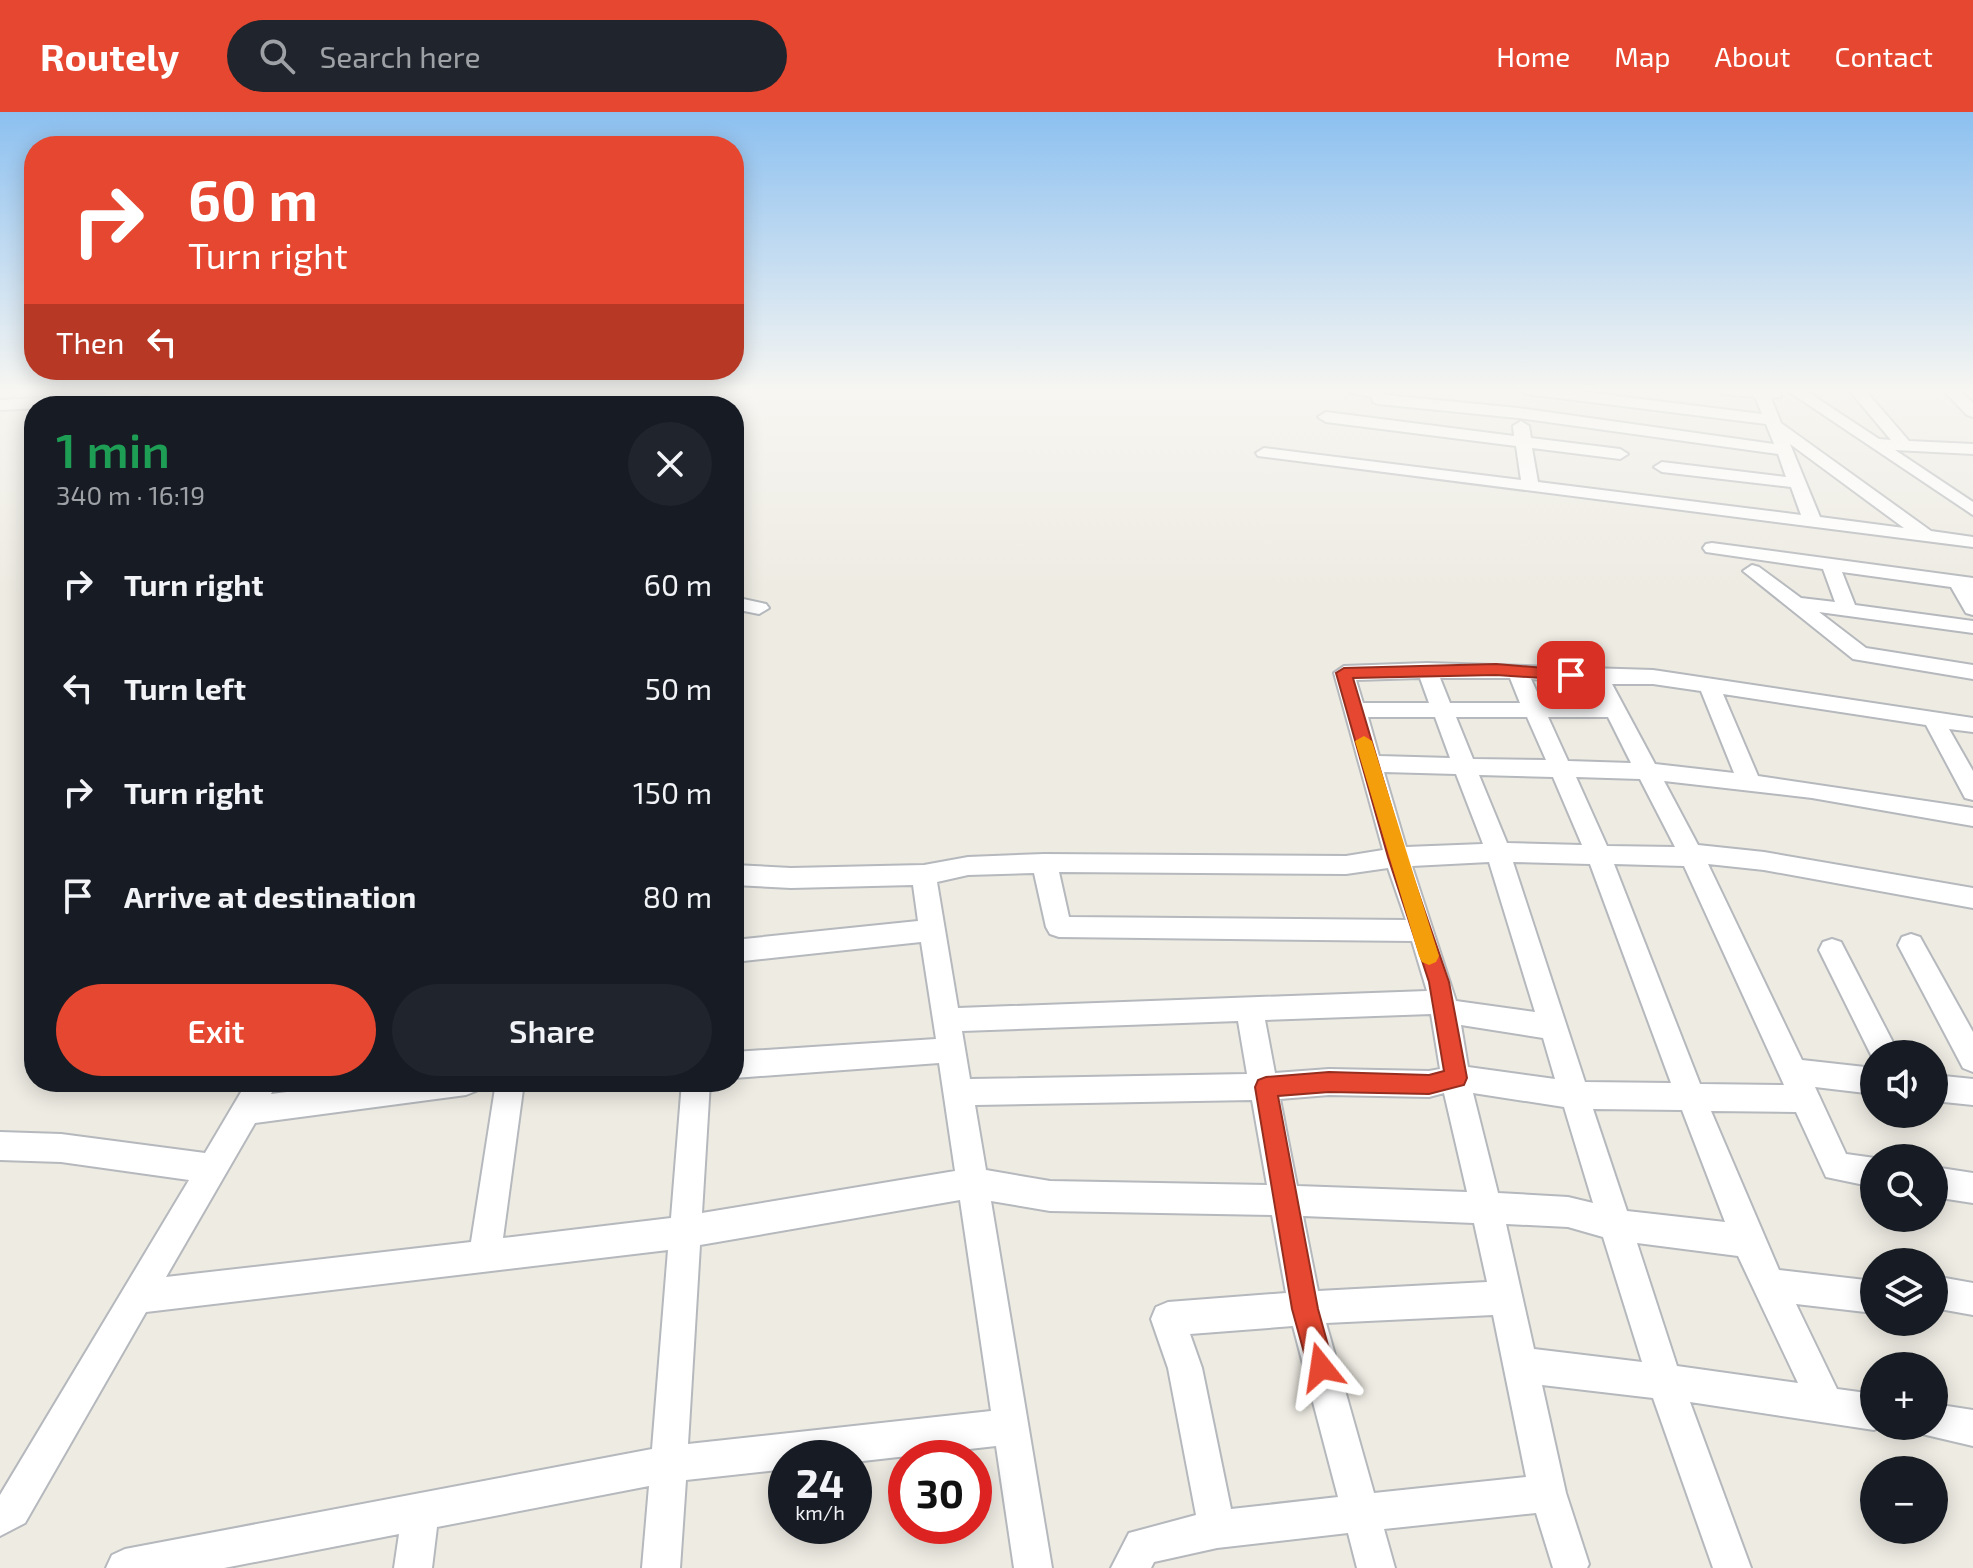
<!DOCTYPE html>
<html lang="en">
<head>
<meta charset="utf-8">
<style>
  :root { --surface:#171b24; --page:#20242c; --text:#f1f3f6; --muted:#9ea1a6; --accent:#e64730 }
  body { margin:0; font-family:"Exo 2",sans-serif; background:var(--page); color:var(--text); height:100vh; display:flex; flex-direction:column; font-size:30px; white-space:nowrap }
  * { box-sizing:border-box; margin:0 }
  p { font-size:26px; color:var(--muted) }
  .icon { flex:none; width:44px; height:44px; fill:none; stroke:currentColor; stroke-width:2; stroke-linecap:round; stroke-linejoin:round }
  .map { position:relative; flex:1; overflow:hidden }
  .details { position:absolute; left:24px; top:284px; width:720px; height:696px; display:flex; flex-direction:column; background:var(--surface); border-radius:32px; box-shadow:0 4px 20px #0003 }
  .details>* { flex:none }
  .top-card { position:absolute; left:24px; top:24px; width:720px; height:244px; border-radius:32px; box-shadow:0 4px 20px #0003; background:#e64730; color:#fff; overflow:hidden }
  .buttons { position:absolute; left:1860px; top:928px; display:grid; gap:16px }
  .buttons a { display:grid; place-items:center; width:88px; height:88px; border-radius:50%; background:var(--surface); box-shadow:0 4px 20px #0003; font-size:40px }
  .speed { position:absolute; left:768px; top:1328px; display:flex; gap:16px; font-size:40px; font-weight:700; text-align:center }
  .speed>* { display:grid; place-content:center; width:104px; height:104px; border-radius:50%; background:var(--surface); box-shadow:0 4px 20px #0003; line-height:1 }
  .speed small { font-size:20px; font-weight:400 }
  .speed .limit { border:12px solid #d22; background:#fff; color:#111 }
  .pin { position:absolute; display:grid; place-items:center; width:68px; height:68px; color:#fff; margin:-34px; border-radius:16px; box-shadow:0 4px 12px #0006 }
  .me { position:absolute; width:88px; margin:-44px; rotate:345deg; stroke-linejoin:round; filter:drop-shadow(0 0 6px #0008) }
  .turn { display:flex; align-items:center; gap:28px; height:168px; padding:0 32px; font-size:36px }
  .turn .icon { width:104px; height:104px; stroke-width:2.5 }
  .turn b { display:block; font-size:56px; line-height:68px }
  .then { display:flex; align-items:center; height:76px; padding:0 32px; background:#0003; gap:16px; font-size:30px }
  .round { display:grid; place-items:center; flex:none; width:84px; height:84px; border-radius:42px; background:var(--page) }
  .summary { display:flex; align-items:center; justify-content:space-between; height:136px; padding:0 32px }
  h1 { font-size:48px; font-weight:600; line-height:60px; color:#1e9e55 }
  .cta { display:flex; gap:16px; margin-top:auto; padding:16px 32px }
  .cta a { flex:1; height:92px; border-radius:48px; background:var(--accent); color:#fff; font-size:32px; font-weight:600; line-height:92px; text-align:center }
  .cta a+a { background:var(--page); color:var(--text) }
  ul { padding:0; list-style:none }
  li { display:flex; align-items:center; gap:24px; height:104px; padding:0 32px }
  li div { flex:1 }
  li b { display:block; font-size:30px }
  li em { font-style:normal }
  header { display:flex; align-items:center; gap:48px; box-sizing:border-box; height:112px; padding:0 40px; background:var(--accent); color:#fff }
  header strong { font-size:38px }
  nav { display:flex; gap:44px; margin-inline-start:auto; font-size:28px }
  .search { width:560px; height:72px; background:var(--page); display:flex; align-items:center; gap:20px; box-sizing:border-box; padding:0 28px; border-radius:44px; color:var(--muted); font-size:30px }
  .map>svg:first-child { display:block }
  .lines { fill:none; stroke-linecap:round; stroke-linejoin:round }
  .minor-casing { stroke:#b5b8bc; stroke-width:4 }
  .minor { fill:#fff; fill-rule:evenodd }
  .route { fill:#e64730; stroke:#962e1f; stroke-width:2 }
  .slow { fill:#f59e0b }
</style>
</head>
<body>
<header>
<strong>Routely</strong>
<div class="search"><svg class="icon" aria-label="search" viewBox="0 0 24 24"><circle cx="10" cy="10" r="6"/><path d="M15 15l6 6"/></svg>Search here</div>
<nav><a>Home</a><a>Map</a><a>About</a><a>Contact</a></nav>
</header>
<div class="map">
<svg width="1973" height="1456" viewBox="0 0 1973 1456">
  <rect width="100%" height="100%" fill="#edebe2"/>
  <g class="lines">
    <g class="minor-casing">
      <g id="minor">
        <polygon points="131,277 158,277 155,280 101,293 0,298 0,288 101,283"/>
        <path d="M1345,277h35l4,1 1,5 133,13 256,36 -8,-20 -240,-30 -8,-5h42l202,25 -7,-17 -32,-3 -8,-5 66,2v6l-10,1 10,25 150,108 42,6v10l-715,-91 -2,-3 8,-5 257,32 -5,-34 -190,-24 -8,-5 8,-5 188,24 -1,-10 8,-5 8,5 2,12 89,11 8,5 -8,5 -88,-11 6,34 263,33 -10,-28 -129,-15 -8,-5 8,-5 124,15 -8,-23 -260,-36 -140,-14 -5,-2 -1,-5 -24,-5zM1790,332l114,84 -84,-11z"/>
        <polygon points="1785,277 1803,277 1879,327 1891,328 1848,277 1864,277 1909,329 1973,332 1973,342 1895,338 1973,390 1973,403"/>
        <polygon points="1942,277 1958,277 1973,291 1973,305 1967,303"/>
        <polygon points="1712,431 1973,466 1973,503 1966,501 1951,475 1842,460 1855,493 1973,509 1973,521 1819,500 1866,536 1973,553 1973,567 1853,547 1743,459 1752,453 1759,455 1801,486 1835,490 1823,457 1706,440 1703,436 1706,432"/>
        <polygon points="734,485 766,492 769,496 759,502 734,497"/>
        <path d="M1427,551l226,7 320,48v14l-24,-3 24,42v29l-8,-2 -39,-73 -203,-31 35,82 215,32v18l-161,-28 -148,-17 34,64 66,7 209,36v20l-209,-38 -56,-6 94,196 72,8v26l-59,-7 31,67 29,4 -1,29 -48,-10 -30,-65 -85,-1 68,159 95,11v32l-78,-9 41,85 37,5v32h9l-9,4 -184,-28 61,166h-38l-60,-170 -111,-13 24,108 23,71 -2,4h-34l-17,-55 -152,16 11,39h-38l-9,-35 -131,15 -63,14 -3,6h-40l18,-35 67,-18 -28,-147 -17,-49 5,-12 12,-5 118,-9 -14,-78 -222,-4 -59,-10 61,367h-38l-18,-122 -142,16v-4h-68v11l-100,11 -6,88h-38l7,-82 -212,41 -5,41h-38l5,-34 -175,34h-118l6,-13 13,-6 527,-100 16,-199 -522,62 -121,211 -25,13v-41l189,-315 -128,-18 -61,-2v-28l61,2 144,19 42,-71h30l-6,12 95,-12h114l-4,9 -10,4 -211,28 -89,154 305,-35 25,-160h28l-21,156 168,-20 11,-136h28l-8,131 253,-42 -16,-108 -205,15v-26l202,-13 -15,-97 -187,20v-22l184,-19 -5,-36 -122,3 -57,-3v-20l57,3 133,-3 44,-8 76,-3 302,2 37,-6 -49,-177 10,-7zM1420,566l9,25h-66l-7,-23zM1440,566h70l10,25h-70zM1531,567l60,4 10,20h-59zM1612,572h41l48,7 33,82 -79,-9zM1368,605h67l15,41 -71,-2zM1456,605h71l19,43 -73,-1zM1548,605h60l23,46 -63,-2zM1384,660l72,2 27,70 -77,3zM1479,663l74,2 29,68 -75,-2zM1576,665l64,2 35,68 -68,-1zM1489,750l46,150 -79,-11 -44,-135zM1513,750l77,2 81,219 -86,-1zM1614,752l70,2 100,219 -84,-1zM1388,756l18,52 -337,-3 -10,-45 287,2zM1034,761l12,54 4,7 9,3 353,4 15,50 -469,17 -21,-126 31,-7zM1431,902l9,55 -11,2 -100,-2 -54,4 -10,-53zM1238,909l9,53 -277,5 -8,-48zM1461,913l82,13 12,41 -87,-12zM1444,981l23,99 -170,-6 -17,-87 49,-4 100,2zM1473,981l91,14 29,96 -25,-6 -70,-4zM1252,988l15,85 -217,-4 -64,-11 -11,-65zM1593,997l89,1 43,112 -98,-11zM960,1088l31,211 -303,33 12,-199zM1303,1104l171,7 13,59 -169,9zM1506,1112l62,3 35,10 39,125 -108,-13zM1637,1131l101,13 60,127 -121,-17zM1493,1203l33,162 -152,16 -48,-170zM1293,1214l45,171 -107,12 -29,-141 -12,-34z"/>
        <polygon points="1911,822 1920,825 1973,920 1973,960 1963,956 1898,833 1902,825"/>
        <polygon points="1832,827 1841,830 1899,942 1874,942 1874,949 1819,838 1823,830"/>
        <polygon points="1934,963 1973,967 1973,993 1934,989"/>
        <polygon points="1934,1055 1973,1061 1973,1091 1934,1085"/>
        <polygon points="1934,1164 1973,1171 1973,1203 1934,1196"/>
        <polygon points="1934,1292 1973,1298 1973,1334 1922,1322 1918,1314 1934,1314"/>
      </g>
    </g>
    <use href="#minor" class="minor"/>
  </g>
  <linearGradient id="sky" x2="0" y2="1"><stop stop-color="#8cc0f0"/><stop offset="0.58" stop-color="#f7f6f2"/><stop offset="1" stop-color="#f7f6f2" stop-opacity="0"/></linearGradient>
  <rect width="1973" height="480" fill="url(#sky)"/>
  <polygon class="route" points="1496,552 1571,558 1579,563 1571,568 1496,563 1353,566 1406,745 1449,870 1467,966 1464,973 1429,982 1329,980 1278,984 1318,1197 1334,1255 1330,1264 1321,1268 1312,1264 1308,1255 1292,1197 1255,975 1258,968 1266,965 1329,960 1429,963 1444,959 1429,870 1388,745 1336,561 1344,556"/>
  <polygon class="slow" points="1364,624 1372,629 1439,844 1436,850 1429,853 1422,850 1419,844 1355,629"/>
</svg>
<div class="buttons">
<a><svg class="icon" aria-label="sound" viewBox="0 0 24 24"><path d="M4 9h4l5-4v14l-5-4H4zM17 9q2 3 0 6"/></svg></a>
<a><svg class="icon" aria-label="search" viewBox="0 0 24 24"><circle cx="10" cy="10" r="6"/><path d="M15 15l6 6"/></svg></a>
<a><svg class="icon" aria-label="layers" viewBox="0 0 24 24"><path d="M12 4l9 5-9 5-9-5zM3 14l9 5 9-5"/></svg></a>
<a>+</a>
<a>−</a>
</div>
<div class="speed"><div>24<small>km/h</small></div><div class="limit">30</div></div>
<div class="pin" style="left:1571px;top:563px;background:#d93025"><svg class="icon" aria-label="arrive" viewBox="0 0 24 24"><path d="M6 21V4h12l-3 4 3 4H6"/></svg></div>
<svg class="me" style="left:1321px;top:1255px" viewBox="-20 -20 40 40"><path d="M0-17L14 15 0 8-14 15z" fill="#e64730" stroke="#fff" stroke-width="4"/></svg>
<div class="top-card">
<div class="turn"><svg class="icon" aria-label="right" viewBox="0 0 24 24"><path d="M7 20v-9h11M14 6l5 5-5 5"/></svg><div><b>60 m</b>Turn right</div></div>
<div class="then">Then<svg class="icon" aria-label="left" viewBox="0 0 24 24"><path d="M17 20v-9H6M10 6l-5 5 5 5"/></svg></div>
</div>
<section class="details">
<div class="summary"><div><h1>1 min</h1><p>340 m · 16:19</p></div><a class="round"><svg class="icon" aria-label="close" viewBox="0 0 24 24"><path d="M6 6l12 12M18 6L6 18"/></svg></a></div>
<ul>
<li><svg class="icon" aria-label="right" viewBox="0 0 24 24"><path d="M7 20v-9h11M14 6l5 5-5 5"/></svg><div><b>Turn right</b></div><em>60 m</em></li>
<li><svg class="icon" aria-label="left" viewBox="0 0 24 24"><path d="M17 20v-9H6M10 6l-5 5 5 5"/></svg><div><b>Turn left</b></div><em>50 m</em></li>
<li><svg class="icon" aria-label="right" viewBox="0 0 24 24"><path d="M7 20v-9h11M14 6l5 5-5 5"/></svg><div><b>Turn right</b></div><em>150 m</em></li>
<li><svg class="icon" aria-label="arrive" viewBox="0 0 24 24"><path d="M6 21V4h12l-3 4 3 4H6"/></svg><div><b>Arrive at destination</b></div><em>80 m</em></li>
</ul>
<div class="cta"><a>Exit</a><a>Share</a></div>
</section>
</div>
</body>
</html>
